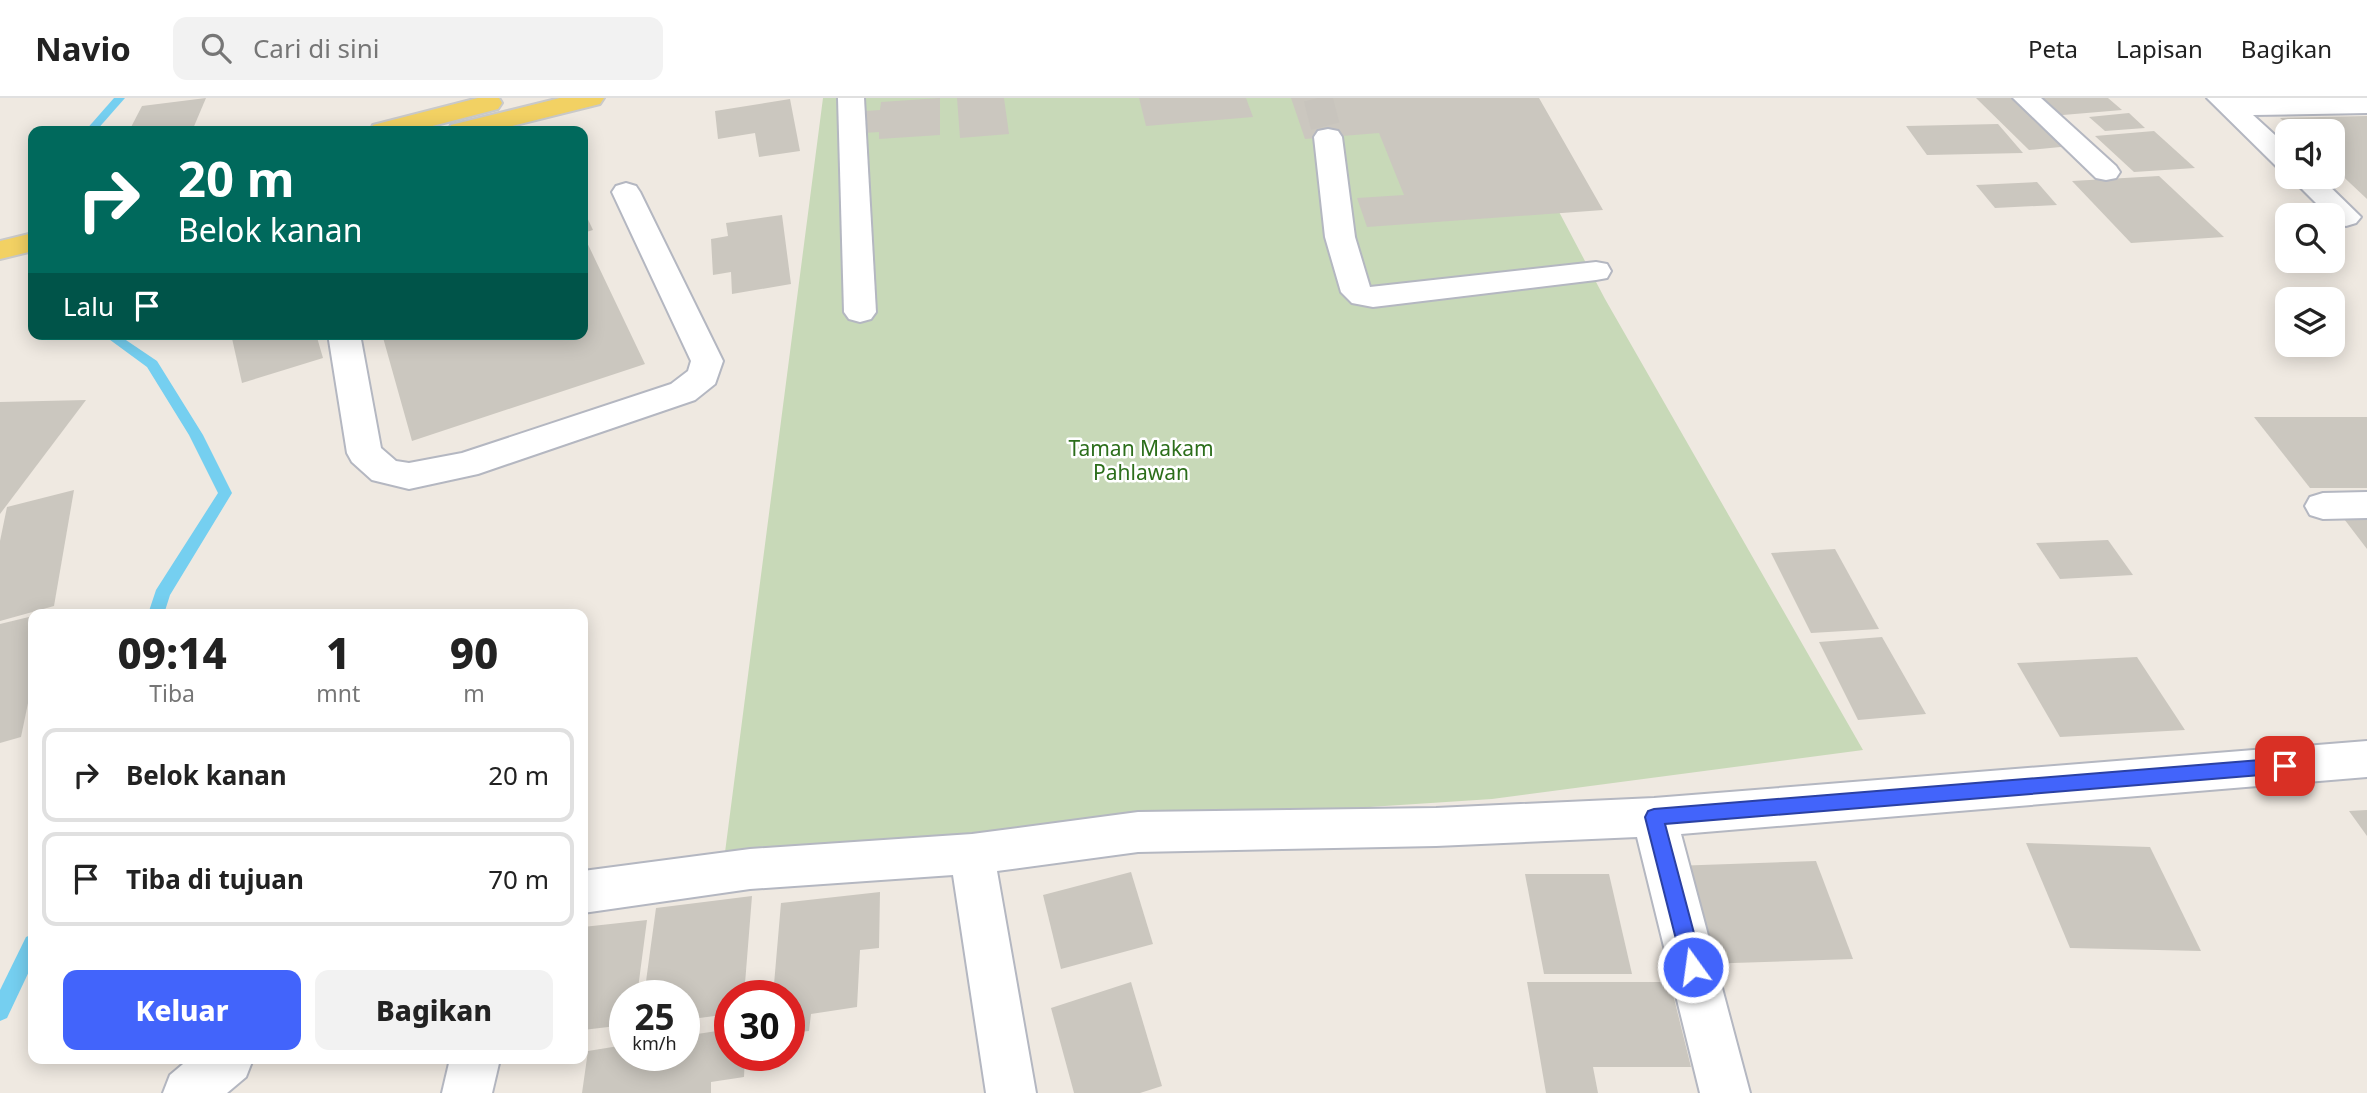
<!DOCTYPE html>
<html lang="id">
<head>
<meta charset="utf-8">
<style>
  :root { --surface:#fff; --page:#f2f2f2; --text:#222; --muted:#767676; --line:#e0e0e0; --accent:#4264fb }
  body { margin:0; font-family:"Noto Sans",sans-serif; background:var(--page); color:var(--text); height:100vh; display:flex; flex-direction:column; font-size:26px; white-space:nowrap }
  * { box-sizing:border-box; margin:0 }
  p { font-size:23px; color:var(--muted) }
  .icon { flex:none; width:38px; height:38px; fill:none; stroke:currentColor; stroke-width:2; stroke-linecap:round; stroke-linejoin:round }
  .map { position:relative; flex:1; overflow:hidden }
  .sheet { position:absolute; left:28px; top:511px; width:560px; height:455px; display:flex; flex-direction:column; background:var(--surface); border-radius:14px; box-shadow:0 4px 18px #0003 }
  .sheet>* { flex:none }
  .banner { position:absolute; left:28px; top:28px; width:560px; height:214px; border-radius:14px; box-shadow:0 4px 18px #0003; background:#00695c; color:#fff; overflow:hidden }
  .controls { position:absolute; left:2275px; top:21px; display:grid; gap:14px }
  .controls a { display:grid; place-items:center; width:70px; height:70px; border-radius:14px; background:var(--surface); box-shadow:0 4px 18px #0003; font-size:35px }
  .speed { position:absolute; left:609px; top:882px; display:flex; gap:14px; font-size:35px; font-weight:700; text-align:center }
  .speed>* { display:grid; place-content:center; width:91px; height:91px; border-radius:50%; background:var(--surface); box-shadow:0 4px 18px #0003; line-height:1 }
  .speed small { font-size:18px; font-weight:400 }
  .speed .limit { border:10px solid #d22; background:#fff; color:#111 }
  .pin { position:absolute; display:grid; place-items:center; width:60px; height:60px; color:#fff; margin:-30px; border-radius:14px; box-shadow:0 4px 10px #0006 }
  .me { position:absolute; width:77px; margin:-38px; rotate:346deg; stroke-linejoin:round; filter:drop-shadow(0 0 5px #0008) }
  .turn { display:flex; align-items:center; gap:24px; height:147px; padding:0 35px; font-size:32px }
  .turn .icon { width:91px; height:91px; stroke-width:2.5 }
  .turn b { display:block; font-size:49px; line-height:60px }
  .then { display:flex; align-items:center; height:66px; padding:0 35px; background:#0003; gap:14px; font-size:26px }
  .eta { display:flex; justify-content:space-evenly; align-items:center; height:119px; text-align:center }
  .eta b { font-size:42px; font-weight:800; line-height:49px }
  .button { display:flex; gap:14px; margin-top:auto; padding:14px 35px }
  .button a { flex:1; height:80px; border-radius:14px; background:var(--accent); color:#fff; font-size:28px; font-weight:800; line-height:80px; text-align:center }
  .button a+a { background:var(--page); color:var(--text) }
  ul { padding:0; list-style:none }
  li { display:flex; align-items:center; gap:21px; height:94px; margin:0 14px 10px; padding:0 21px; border:4px solid var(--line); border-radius:14px }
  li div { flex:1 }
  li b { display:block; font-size:26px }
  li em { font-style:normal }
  header { display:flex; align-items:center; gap:42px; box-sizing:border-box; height:98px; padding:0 35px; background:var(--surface); border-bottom:2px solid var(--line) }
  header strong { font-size:33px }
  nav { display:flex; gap:38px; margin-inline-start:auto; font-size:24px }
  .search { width:490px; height:63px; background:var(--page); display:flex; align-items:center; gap:18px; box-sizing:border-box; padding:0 24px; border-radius:14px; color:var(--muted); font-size:26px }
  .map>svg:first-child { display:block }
  .cemetery { fill:#c8d9b8 }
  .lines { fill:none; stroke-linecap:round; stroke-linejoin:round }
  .stream { fill:#75cff0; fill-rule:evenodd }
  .building { fill:#cbc7bf }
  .minor-tunnel { stroke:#c8c4bd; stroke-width:29; stroke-dasharray:29 15; stroke-linecap:butt }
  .minor-casing { stroke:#b4b7c1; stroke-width:4 }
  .major-casing { stroke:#c9c9c9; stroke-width:4 }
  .minor { fill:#fff; fill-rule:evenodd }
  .major { fill:#f2d163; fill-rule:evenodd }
  .route { fill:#4264fb; stroke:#2b41a3; stroke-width:2 }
  .labels { text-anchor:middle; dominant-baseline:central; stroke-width:5; stroke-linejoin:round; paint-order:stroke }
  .park-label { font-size:21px; fill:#2c6e1b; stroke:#fff }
</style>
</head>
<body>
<header>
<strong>Navio</strong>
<div class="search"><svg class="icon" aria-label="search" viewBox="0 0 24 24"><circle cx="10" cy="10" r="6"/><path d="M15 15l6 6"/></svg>Cari di sini</div>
<nav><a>Peta</a><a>Lapisan</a><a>Bagikan</a></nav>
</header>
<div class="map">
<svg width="2367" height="995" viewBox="0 0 2367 995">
  <rect width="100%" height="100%" fill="#efe9e1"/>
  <polygon class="cemetery" points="823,0 1499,0 1605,201 1863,652 1492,701 1004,733 724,762"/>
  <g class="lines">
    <g class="stream">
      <polygon points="114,0 125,0 96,33 85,33"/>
      <polygon points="102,236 117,236 157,263 203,337 232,395 170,497 164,516 148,516 156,492 218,395 189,337 147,269"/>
      <polygon points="33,836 33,865 7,920 0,923 0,892 26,839"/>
    </g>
  </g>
  <g class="building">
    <polygon points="206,0 192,33 129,33 142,8"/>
    <polygon points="940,0 940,37 879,41 879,34 864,35 865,13 880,12 881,4"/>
    <polygon points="957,0 1004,0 1009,36 960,40"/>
    <polygon points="1139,0 1246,0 1253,19 1146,28"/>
    <polygon points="1291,0 1539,0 1603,112 1367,129 1357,100 1404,97 1379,35 1305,41"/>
    <polygon points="1976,0 2020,0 2071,48 2029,52"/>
    <polygon points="2033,0 2108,0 2122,12 2051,18"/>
    <polygon points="790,1 800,53 759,59 755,35 718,41 715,13"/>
    <polygon points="2129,15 2145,30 2105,33 2089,19"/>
    <polygon points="2367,18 2367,101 2333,69 2333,33 2294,33 2280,20"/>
    <polygon points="1998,26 2023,55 1927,57 1906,28"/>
    <polygon points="2154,33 2195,70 2134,74 2095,38"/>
    <polygon points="2159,78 2224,139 2131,145 2072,83"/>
    <polygon points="2037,84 2057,107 1995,110 1976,87"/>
    <polygon points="583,111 593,132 583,135"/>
    <polygon points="782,117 791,186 732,196 731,174 713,177 711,141 728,138 726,125"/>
    <polygon points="583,136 645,266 412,343 382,236 583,236"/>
    <polygon points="231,236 316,236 323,260 242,285"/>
    <polygon points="86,302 0,416 0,304"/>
    <polygon points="2254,319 2367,319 2367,390 2310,390"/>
    <polygon points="74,392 54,508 0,523 0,443 7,409"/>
    <polygon points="2338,413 2367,413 2367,451"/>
    <polygon points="2108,442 2133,477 2060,481 2036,445"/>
    <polygon points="1835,451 1879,531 1811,535 1771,455"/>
    <polygon points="33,518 33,581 21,639 0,645 0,526"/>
    <polygon points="1882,539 1926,616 1858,622 1819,544"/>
    <polygon points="2137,559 2185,632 2060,639 2017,565"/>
    <polygon points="2367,712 2367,738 2349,713"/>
    <polygon points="2026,745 2150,749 2201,853 2070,850"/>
    <polygon points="1816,763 1853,861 1702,866 1673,768"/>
    <polygon points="1131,774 1153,846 1061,871 1043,797"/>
    <polygon points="1525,776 1609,776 1632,876 1544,876"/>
    <polygon points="880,794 879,850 860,852 857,909 811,916 809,933 789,935 789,898 773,898 781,805"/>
    <polygon points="752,798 744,898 730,898 730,916 684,922 684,898 644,898 656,810"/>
    <polygon points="647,822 637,898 625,898 625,927 583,932 583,829"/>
    <polygon points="1131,884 1162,988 1140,995 1074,995 1051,910"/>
    <polygon points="1527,884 1670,884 1691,969 1593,969 1598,995 1546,995"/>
    <polygon points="730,931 730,957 745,957 744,979 711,984 711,995 582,995 588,953 625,947 625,957 684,957 684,938"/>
  </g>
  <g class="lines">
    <polyline class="minor-tunnel" points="1318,0 1328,39"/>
    <g class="minor-casing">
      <g id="minor">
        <polygon points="838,0 864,0 876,214 871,221 860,224 849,221 844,214"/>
        <polygon points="2013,0 2041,0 2116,68 2120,74 2116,80 2106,82 2096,80"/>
        <polygon points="2207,0 2367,0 2367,15 2253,17 2287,48 2287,71 2277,69"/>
        <polygon points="1328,31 1338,33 1342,39 1355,139 1370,189 1596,164 1607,166 1611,173 1607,180 1596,182 1373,209 1352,205 1341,194 1325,139 1314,39 1318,33"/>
        <polygon points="2290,79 2320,79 2361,119 2356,125 2346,128 2336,125 2333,117 2328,117"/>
        <polygon points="626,85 636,88 640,94 723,263 715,286 695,302 478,376 409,391 372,382 352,364 347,355 328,236 360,236 381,350 396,363 409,365 462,355 671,286 688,273 691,263 612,94 616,88"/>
        <polygon points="2367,394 2367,420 2323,421 2310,417 2305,408 2310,399 2323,395"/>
        <polygon points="2367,643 2367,679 1681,736 1750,995 1700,995 1637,739 1436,748 1138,754 997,773 1036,995 986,995 953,777 750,791 583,815 583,773 750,751 972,736 1138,714 1436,710 1654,700"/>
        <polygon points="189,961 253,961 246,979 227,995 163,995 170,977"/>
        <polygon points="450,961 500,961 492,995 442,995"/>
      </g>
    </g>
    <g class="major-casing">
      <g id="major">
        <polygon points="478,0 499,0 502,5 498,11 413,33 370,33 373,27"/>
        <polygon points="560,0 604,0 600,6 492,33 448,33 451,27"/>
        <polygon points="33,135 33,153 0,161 0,143"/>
      </g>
    </g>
    <use href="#minor" class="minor"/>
    <use href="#major" class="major"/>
  </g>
  <polygon class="route" points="2285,660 2291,662 2294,668 2291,673 2285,675 1665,726 1703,869 1700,876 1693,879 1686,876 1683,869 1645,719 1648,713 1654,711"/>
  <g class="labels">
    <g class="park-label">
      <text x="1141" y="350">Taman Makam<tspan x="1141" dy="24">Pahlawan</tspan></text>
    </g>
  </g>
</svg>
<div class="controls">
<a><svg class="icon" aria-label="sound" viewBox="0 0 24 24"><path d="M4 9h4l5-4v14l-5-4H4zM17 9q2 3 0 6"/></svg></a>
<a><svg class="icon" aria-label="search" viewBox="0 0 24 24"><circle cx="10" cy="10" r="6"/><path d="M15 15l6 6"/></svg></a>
<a><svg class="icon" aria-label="layers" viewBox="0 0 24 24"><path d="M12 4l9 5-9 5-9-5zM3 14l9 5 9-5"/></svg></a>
</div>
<div class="speed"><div>25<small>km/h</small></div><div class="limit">30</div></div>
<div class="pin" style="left:2285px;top:668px;background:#d93025"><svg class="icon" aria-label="arrive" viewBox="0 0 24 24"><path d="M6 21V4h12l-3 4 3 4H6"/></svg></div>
<svg class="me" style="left:1693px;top:869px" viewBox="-20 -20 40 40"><circle r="17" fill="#4264fb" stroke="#fff" stroke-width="3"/><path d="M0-11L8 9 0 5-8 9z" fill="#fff"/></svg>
<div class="banner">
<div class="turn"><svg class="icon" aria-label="right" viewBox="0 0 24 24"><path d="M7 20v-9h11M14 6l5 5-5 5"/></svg><div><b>20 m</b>Belok kanan</div></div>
<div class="then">Lalu<svg class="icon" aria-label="arrive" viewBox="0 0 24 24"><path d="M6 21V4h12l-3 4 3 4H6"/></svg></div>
</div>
<section class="sheet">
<div class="eta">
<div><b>09:14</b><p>Tiba</p></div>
<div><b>1</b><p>mnt</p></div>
<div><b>90</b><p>m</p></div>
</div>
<ul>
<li><svg class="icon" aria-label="right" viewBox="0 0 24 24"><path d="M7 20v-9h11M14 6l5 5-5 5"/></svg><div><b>Belok kanan</b></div><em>20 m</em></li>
<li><svg class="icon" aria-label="arrive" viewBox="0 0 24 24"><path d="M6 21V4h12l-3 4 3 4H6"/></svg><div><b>Tiba di tujuan</b></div><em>70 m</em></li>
</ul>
<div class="button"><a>Keluar</a><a>Bagikan</a></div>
</section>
</div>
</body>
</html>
